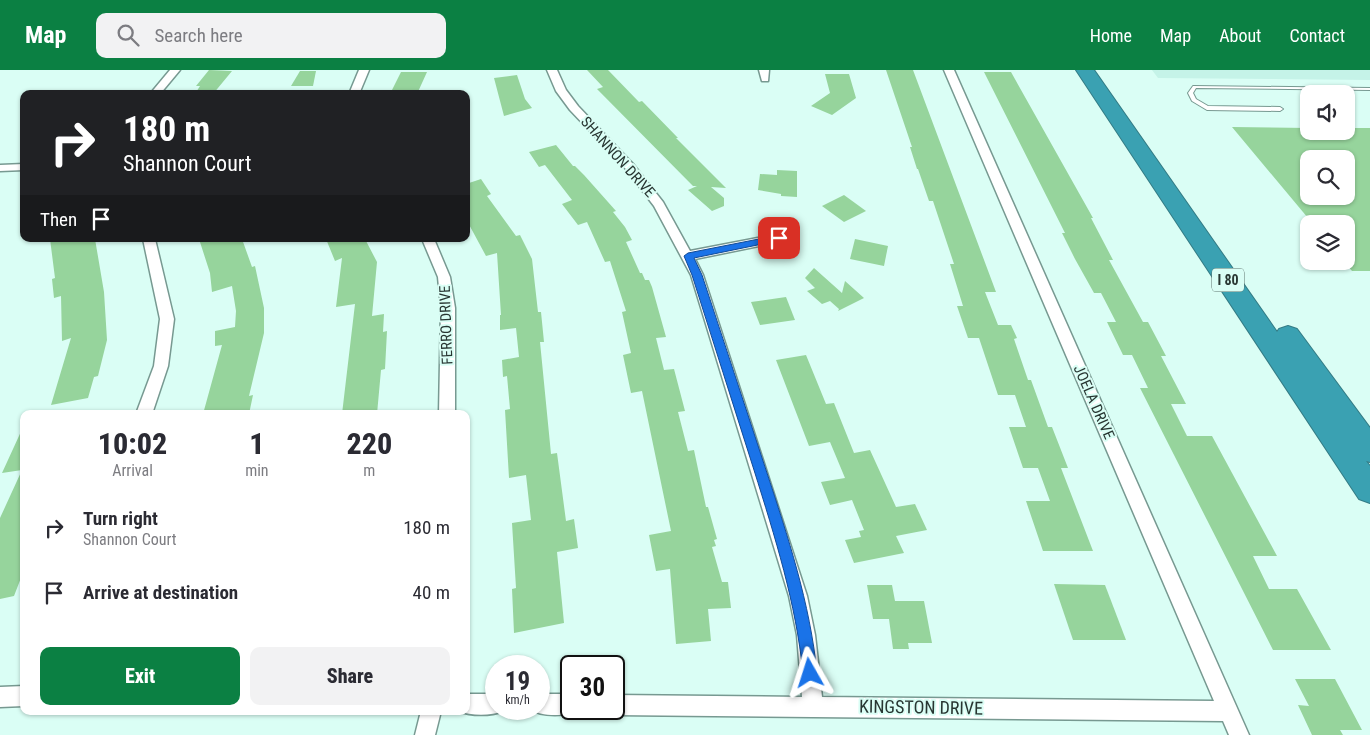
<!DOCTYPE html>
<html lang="en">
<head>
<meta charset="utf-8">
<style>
  :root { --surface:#fff; --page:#f2f2f3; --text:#2b2b33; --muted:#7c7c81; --accent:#0b8043 }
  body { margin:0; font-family:"Roboto Condensed",sans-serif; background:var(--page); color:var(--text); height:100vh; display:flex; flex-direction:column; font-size:19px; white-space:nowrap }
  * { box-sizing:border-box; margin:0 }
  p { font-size:16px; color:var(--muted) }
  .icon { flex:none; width:28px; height:28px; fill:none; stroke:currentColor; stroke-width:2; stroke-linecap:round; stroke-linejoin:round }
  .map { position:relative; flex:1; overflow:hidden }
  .panel { position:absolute; left:20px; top:340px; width:450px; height:305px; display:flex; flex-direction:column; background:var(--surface); border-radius:10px; box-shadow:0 1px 4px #0004 }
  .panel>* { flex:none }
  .hud { position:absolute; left:20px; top:20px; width:450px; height:152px; border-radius:10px; box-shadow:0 1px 4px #0004; background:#202124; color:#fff; overflow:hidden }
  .buttons { position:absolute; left:1300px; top:15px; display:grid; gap:10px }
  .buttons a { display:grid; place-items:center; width:55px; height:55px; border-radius:10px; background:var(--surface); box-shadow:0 1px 4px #0004; font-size:25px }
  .speed { position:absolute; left:485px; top:585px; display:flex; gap:10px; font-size:25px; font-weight:700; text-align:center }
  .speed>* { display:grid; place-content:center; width:65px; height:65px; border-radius:50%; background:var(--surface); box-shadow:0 1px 4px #0004; line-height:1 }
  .speed small { font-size:12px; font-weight:400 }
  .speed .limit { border:2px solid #111; border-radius:8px; background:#fff; color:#111 }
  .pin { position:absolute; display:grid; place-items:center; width:42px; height:42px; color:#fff; margin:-21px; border-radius:10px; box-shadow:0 2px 8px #0006 }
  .me { position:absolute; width:55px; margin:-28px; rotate:354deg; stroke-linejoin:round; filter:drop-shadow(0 0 4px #0008) }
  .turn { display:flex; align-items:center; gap:18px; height:105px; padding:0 20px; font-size:22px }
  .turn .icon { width:65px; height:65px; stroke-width:2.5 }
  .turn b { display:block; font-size:35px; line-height:42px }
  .then { display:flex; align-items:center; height:48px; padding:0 20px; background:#0003; gap:10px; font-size:19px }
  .eta { display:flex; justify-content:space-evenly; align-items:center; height:85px; text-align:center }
  .eta b { font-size:30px; font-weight:800; line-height:35px }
  .button { display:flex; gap:10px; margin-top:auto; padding:10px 20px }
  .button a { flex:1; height:58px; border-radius:10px; background:var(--accent); color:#fff; font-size:20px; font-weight:800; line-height:58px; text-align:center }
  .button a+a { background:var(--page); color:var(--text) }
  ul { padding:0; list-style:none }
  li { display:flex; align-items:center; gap:15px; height:65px; padding:0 20px }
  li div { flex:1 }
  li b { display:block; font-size:19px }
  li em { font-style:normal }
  header { display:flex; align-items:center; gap:30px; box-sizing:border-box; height:70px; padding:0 25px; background:var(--accent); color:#fff }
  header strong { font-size:24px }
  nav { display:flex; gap:28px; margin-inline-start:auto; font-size:18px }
  .search { width:350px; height:45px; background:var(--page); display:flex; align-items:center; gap:12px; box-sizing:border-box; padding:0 18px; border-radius:10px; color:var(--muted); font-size:19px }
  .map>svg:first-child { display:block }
  .built { fill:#c5f3e8 }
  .building { fill:#96d49c; fill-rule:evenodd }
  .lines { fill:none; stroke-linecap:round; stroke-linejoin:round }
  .lane-casing { stroke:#779991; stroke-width:2 }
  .street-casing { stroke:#779991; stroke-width:3 }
  .highway-casing { stroke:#347c85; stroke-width:2 }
  .lane { fill:#fff; fill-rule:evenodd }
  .street { fill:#fff; fill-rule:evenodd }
  .highway { fill:#3aa1b2; fill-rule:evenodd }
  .route { fill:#1a73e8; stroke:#114b97 }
  .labels { text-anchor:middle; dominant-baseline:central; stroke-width:4; stroke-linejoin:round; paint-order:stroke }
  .shield { fill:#dafef5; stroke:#5d726c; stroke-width:1 }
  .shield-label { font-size:14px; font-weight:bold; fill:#283632 }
  .street-label { font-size:15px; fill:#283632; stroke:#dafef5 }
  .near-street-label { font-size:18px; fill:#283632; stroke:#dafef5 }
</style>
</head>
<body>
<header>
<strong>Map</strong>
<div class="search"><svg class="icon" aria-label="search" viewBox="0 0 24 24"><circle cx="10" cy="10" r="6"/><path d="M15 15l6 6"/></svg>Search here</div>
<nav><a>Home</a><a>Map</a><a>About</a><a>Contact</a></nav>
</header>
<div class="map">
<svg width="1370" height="665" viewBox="0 0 1370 665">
  <rect width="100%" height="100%" fill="#dafef5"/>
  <polygon class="built" points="1152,0 1370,0 1370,10 1158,8"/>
  <g class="building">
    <polygon points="209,0 232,1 213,24 195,24 200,16 196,16"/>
    <polygon points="587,0 608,0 639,32 642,31 678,68 676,68 726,118 711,117 724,128 724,136 712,141 688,120 697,116 693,116 597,19 603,17"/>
    <polygon points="886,0 913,0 996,222 985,222 998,255 1011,255 1017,268 1014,269 1016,275 1028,310 1031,310 1048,357 1052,357 1068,398 1061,398 1093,481 1043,481 1026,431 1050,431 1038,398 1023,398 1009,357 1026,357 1015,325 998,325 979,268 968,268 957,236 963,236 950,194 954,194 933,131 929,131 918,99 917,99 910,77 912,77"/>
    <polygon points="300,1 316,1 313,16 291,16"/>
    <polygon points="401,2 427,2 417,24 390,24"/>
    <polygon points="984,2 1011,2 1093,148 1091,148 1113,190 1109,190 1143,252 1148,252 1166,286 1161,286 1186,334 1171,334 1187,366 1212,366 1277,486 1253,486 1269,519 1297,519 1331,580 1273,580 1140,318 1148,318 1132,285 1123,285 1107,252 1116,252 1101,223 1094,223 1075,189 1062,163 1065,163"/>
    <polygon points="825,4 849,4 856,28 832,45 811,36 830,23"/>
    <polygon points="517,5 525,29 532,38 504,46 494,8"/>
    <path d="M1232,57l77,1v3h37v-3h24v143h-18l-6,-7v-40h-33zM1309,89h37v37h-37z"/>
    <polygon points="556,75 573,96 575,96 584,105 616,141 613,142 625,157 632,170 626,172 640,203 642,203 645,210 649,210 652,217 666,267 656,268 664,300 674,299 685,341 678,342 688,381 694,380 706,437 708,437 717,469 714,470 716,476 712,477 722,512 728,512 731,538 708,539 711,571 676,574 670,499 656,501 649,465 671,461 642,321 631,323 623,285 631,283 622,242 626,241 610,191 605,192 587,152 578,155 562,134 572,130 545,95 539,97 529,82"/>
    <polygon points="777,100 797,101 797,127 781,126 781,124 758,120 760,104 777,105"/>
    <polygon points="481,109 491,124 487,126 516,166 520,165 532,189 538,242 541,242 544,272 540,272 551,384 557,383 566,451 574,449 578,478 557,482 564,553 514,563 512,519 516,518 512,453 531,450 526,405 509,408 505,340 510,339 507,306 503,307 502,290 519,287 516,258 500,260 500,245 501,245 497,183 486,186 466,149 466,114"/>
    <polygon points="844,125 866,141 844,152 822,136"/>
    <polygon points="50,169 95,169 104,222 107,270 98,306 94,307 88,328 51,335 71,268 62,271 61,226 54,228 52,209 55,208"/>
    <polygon points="199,169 242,169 252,197 255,196 264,238 264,263 249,326 253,325 249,344 203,344 222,275 215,276 215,261 235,257 236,241 232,216 212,222 210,203"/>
    <polygon points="326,169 365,169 377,192 372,246 384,244 383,262 387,261 385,299 381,300 377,344 342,344 355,234 336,237 342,188 335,191"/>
    <polygon points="855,169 888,176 884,196 850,189"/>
    <polygon points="814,198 842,223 845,211 864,228 838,241 839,239 830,231 822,234 807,221 815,218 805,208"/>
    <polygon points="786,227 795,250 760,255 751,232"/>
    <polygon points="806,285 826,334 834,333 854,383 870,380 896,437 915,434 927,460 896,466 904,483 854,493 845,470 861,467 859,461 864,460 852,430 830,435 821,412 845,408 830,372 809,376 776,290"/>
    <polygon points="24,355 24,500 14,526 0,529 0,448 22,400 2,403"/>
    <polygon points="1054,514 1105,515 1126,570 1073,570"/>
    <polygon points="867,515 892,515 895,531 924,531 932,573 908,573 909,579 893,579 889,549 873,549"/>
    <polygon points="1295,609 1335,609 1362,660 1340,660 1343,665 1312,665 1298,635 1309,636"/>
  </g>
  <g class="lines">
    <g class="lane-casing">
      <polygon id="lane" points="1193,16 1370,18 1370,20 1196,18 1193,23 1196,29 1208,36 1280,37 1283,39 1280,41 1207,40 1192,31 1188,23"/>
    </g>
    <g class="street-casing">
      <g id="street">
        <polygon points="170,0 180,0 160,24 150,24"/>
        <polygon points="359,0 369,0 359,24 349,24"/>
        <polygon points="547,0 557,0 566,20 578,36 633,94 663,132 690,181 779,164 785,168 779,172 695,189 703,205 807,526 815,565 822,627 1214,631 944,0 954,0 1249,665 1229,665 1223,651 614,645 607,642 606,639 614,639 614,625 802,627 797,565 789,526 691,205 654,136 625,98 570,40 556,21"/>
        <polygon points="759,0 769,0 768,11 762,11"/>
        <polygon points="24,94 24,100 0,101 0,95"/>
        <polygon points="143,169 155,169 174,249 168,296 152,344 136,344 154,296 160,249"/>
        <polygon points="422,169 434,169 450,207 455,238 455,344 439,344 441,238 438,207"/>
        <polygon points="24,616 24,636 0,637 0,617"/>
        <path d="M466,624h30v15h8l-1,2c-12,5 -32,5 -44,0h7z"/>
        <path d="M539,624h32v15h8c-8,8 -40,8 -48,0h8z"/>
        <polygon points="421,641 441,641 435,665 415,665"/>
      </g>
    </g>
    <g class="highway-casing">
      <polygon id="highway" points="1076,0 1094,0 1277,262 1279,259 1288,256 1297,259 1370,358 1370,392 1366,391 1370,396 1370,433 1359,429"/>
    </g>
    <use href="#lane" class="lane"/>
    <use href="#street" class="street"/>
    <use href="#highway" class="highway"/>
  </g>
  <path class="route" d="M779,165l3,1v4l-88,18 8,17c21,65 43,130 64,195 22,67 44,133 51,203l-2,5 -5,2 -5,-2 -2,-5c-7,-70 -28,-136 -49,-203 -21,-65 -41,-130 -62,-195l-8,-19 4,-3z"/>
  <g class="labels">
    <rect class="shield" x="1212" y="198.5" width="32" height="23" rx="4"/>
    <g class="shield-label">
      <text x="1228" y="210">I 80</text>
    </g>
    <g class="street-label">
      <text transform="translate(618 87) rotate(48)">SHANNON DRIVE</text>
      <text transform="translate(446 255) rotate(-92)">FERRO DRIVE</text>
      <text transform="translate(1094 332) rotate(66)">JOELA DRIVE</text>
    </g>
    <g class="near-street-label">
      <text transform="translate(921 637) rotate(1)">KINGSTON DRIVE</text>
    </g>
  </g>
</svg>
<div class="buttons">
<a><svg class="icon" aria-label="sound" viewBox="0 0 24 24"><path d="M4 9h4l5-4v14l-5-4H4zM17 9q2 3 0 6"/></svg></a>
<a><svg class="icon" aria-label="search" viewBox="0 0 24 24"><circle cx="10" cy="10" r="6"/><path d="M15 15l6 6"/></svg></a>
<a><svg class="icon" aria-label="layers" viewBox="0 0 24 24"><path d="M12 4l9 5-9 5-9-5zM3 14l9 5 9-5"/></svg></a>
</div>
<div class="speed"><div>19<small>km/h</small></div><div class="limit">30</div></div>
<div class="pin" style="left:779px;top:168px;background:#d93025"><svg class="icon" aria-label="arrive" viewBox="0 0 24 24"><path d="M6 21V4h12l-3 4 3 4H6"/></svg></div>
<svg class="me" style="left:810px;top:603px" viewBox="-20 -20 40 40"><path d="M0-17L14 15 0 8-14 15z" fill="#1a73e8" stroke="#fff" stroke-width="4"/></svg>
<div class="hud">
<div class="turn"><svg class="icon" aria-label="right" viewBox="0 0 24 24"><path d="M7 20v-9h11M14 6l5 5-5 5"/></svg><div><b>180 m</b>Shannon Court</div></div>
<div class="then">Then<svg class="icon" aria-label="arrive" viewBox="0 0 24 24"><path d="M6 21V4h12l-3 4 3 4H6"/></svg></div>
</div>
<section class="panel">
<div class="eta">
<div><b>10:02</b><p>Arrival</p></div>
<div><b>1</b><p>min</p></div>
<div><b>220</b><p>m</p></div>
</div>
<ul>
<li><svg class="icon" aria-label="right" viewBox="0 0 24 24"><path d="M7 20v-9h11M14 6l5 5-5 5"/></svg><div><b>Turn right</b><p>Shannon Court</p></div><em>180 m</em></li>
<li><svg class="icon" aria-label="arrive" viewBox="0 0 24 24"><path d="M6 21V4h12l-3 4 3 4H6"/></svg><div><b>Arrive at destination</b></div><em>40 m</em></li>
</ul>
<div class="button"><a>Exit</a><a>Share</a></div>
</section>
</div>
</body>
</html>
